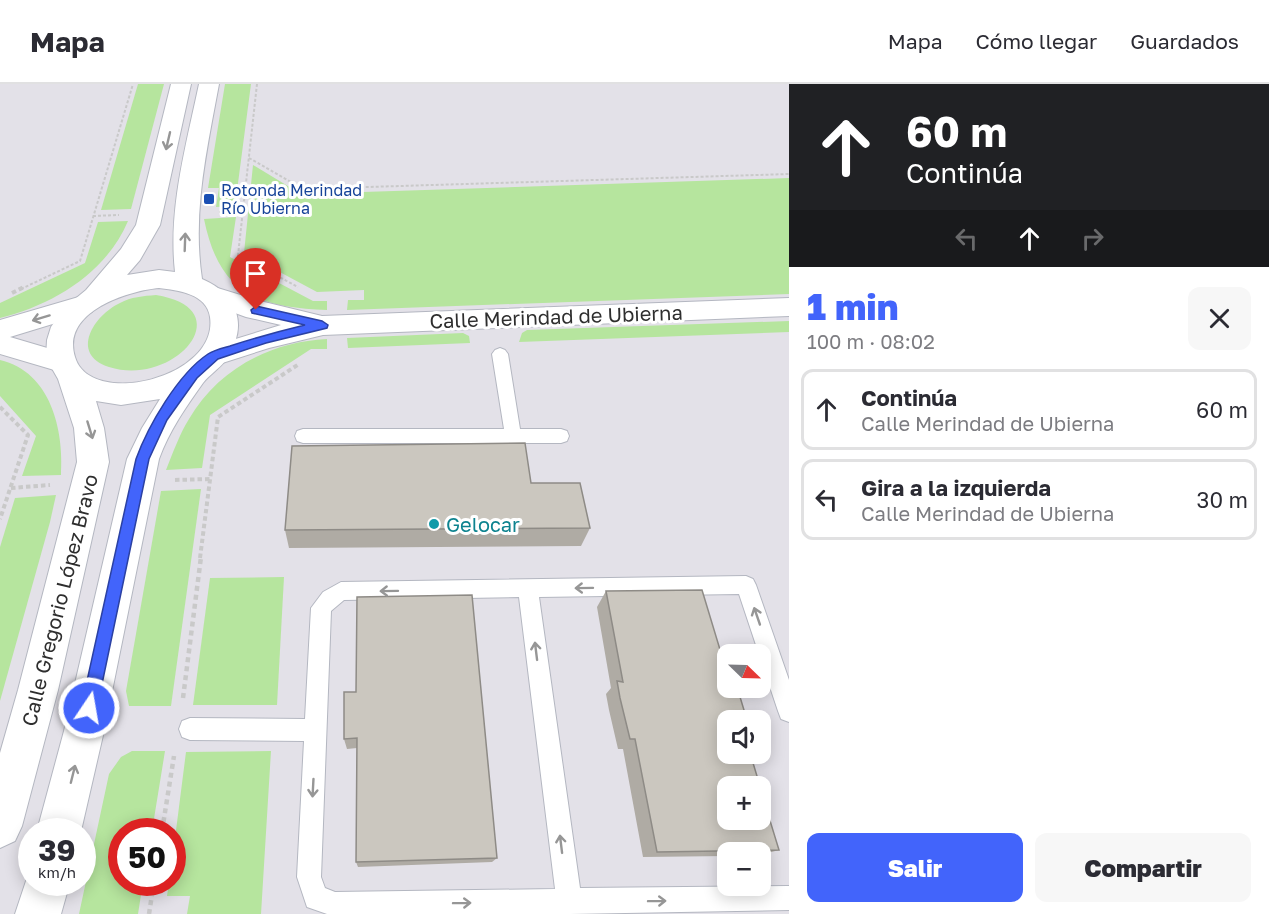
<!DOCTYPE html>
<html lang="es">
<head>
<meta charset="utf-8">
<style>
  :root { --surface:#fff; --page:#f7f7f7; --text:#2b2b33; --muted:#7c7c81; --line:#e1e1e2; --accent:#4264fb }
  body { margin:0; font-family:"Golos Text",sans-serif; background:var(--page); color:var(--text); height:100vh; display:flex; flex-direction:column; font-size:22px; white-space:nowrap }
  * { box-sizing:border-box; margin:0 }
  p { font-size:20px; color:var(--muted) }
  .icon { flex:none; width:33px; height:33px; fill:none; stroke:currentColor; stroke-width:2; stroke-linecap:round; stroke-linejoin:round }
  .map { position:relative; flex:1; overflow:hidden }
  .panel { display:flex; flex-direction:column; background:var(--surface); width:480px }
  .panel>* { flex:none }
  .hud { background:#202124; color:#fff; overflow:hidden }
  .needle { width:39px; rotate:113deg }
  .buttons { position:absolute; left:717px; top:560px; display:grid; gap:12px }
  .buttons a { display:grid; place-items:center; width:54px; height:54px; border-radius:12px; background:var(--surface); box-shadow:0 3px 15px #0003; font-size:30px }
  .speed { position:absolute; left:18px; top:734px; display:flex; gap:12px; font-size:30px; font-weight:700; text-align:center }
  .speed>* { display:grid; place-content:center; width:78px; height:78px; border-radius:50%; background:var(--surface); box-shadow:0 3px 15px #0003; line-height:1 }
  .speed small { font-size:15px; font-weight:400 }
  .speed .limit { border:9px solid #d22; background:#fff; color:#111 }
  .pin { position:absolute; display:grid; place-items:center; width:51px; height:51px; color:#fff; margin:-62px -26px; border-radius:50% 50% 50% 0; rotate:-45deg; box-shadow:0 0 6px #0007 }
  .pin .icon { rotate:45deg }
  .me { position:absolute; width:66px; margin:-33px; rotate:12deg; stroke-linejoin:round; filter:drop-shadow(0 0 4px #0008) }
  .turn { display:flex; align-items:center; gap:21px; height:126px; padding:0 18px; font-size:27px }
  .turn .icon { width:78px; height:78px; stroke-width:2.5 }
  .turn b { display:block; font-size:42px; line-height:51px }
  .lanes { display:flex; align-items:center; height:57px; padding:0 18px; background:#0003; justify-content:center; gap:30px; direction:ltr }
  .lanes .off { opacity:.35 }
  .round { display:grid; place-items:center; flex:none; width:63px; height:63px; border-radius:12px; background:var(--page) }
  .headline { display:flex; align-items:center; justify-content:space-between; height:102px; padding:0 18px }
  h1 { font-size:36px; font-weight:800; line-height:45px; color:var(--accent) }
  .cta { display:flex; gap:12px; margin-top:auto; padding:12px 18px }
  .cta a { flex:1; height:69px; border-radius:12px; background:var(--accent); color:#fff; font-size:24px; font-weight:800; line-height:69px; text-align:center }
  .cta a+a { background:var(--page); color:var(--text) }
  ul { padding:0; list-style:none }
  li { display:flex; align-items:center; gap:18px; height:81px; margin:0 12px 9px; padding:0 6px; border:3px solid var(--line); border-radius:12px }
  li div { flex:1 }
  li b { display:block; font-size:22px }
  li em { font-style:normal }
  header { display:flex; align-items:center; gap:36px; box-sizing:border-box; height:84px; padding:0 30px; background:var(--surface); border-bottom:2px solid var(--line) }
  header strong { font-size:28px }
  nav { display:flex; gap:33px; margin-inline-start:auto; font-size:21px }
  main { display:flex; flex:1; min-height:0 }
  .map>svg:first-child { display:block }
  .industrial { fill:#e3e1e8; fill-rule:evenodd }
  .green { fill:#b6e59e }
  .lines { fill:none; stroke-linecap:round; stroke-linejoin:round }
  .lane-casing { stroke:#b4b7c1; stroke-width:2 }
  .street-casing { stroke:#b4b7c1; stroke-width:2 }
  .secondary-casing { stroke:#b4b7c1; stroke-width:2 }
  .path-far2 { stroke:#c9c9c9; stroke-width:2; stroke-dasharray:3 2; stroke-linecap:butt }
  .path-far1 { stroke:#c9c9c9; stroke-width:4; stroke-dasharray:4.5 3; stroke-linecap:butt }
  .path { stroke:#c9c9c9; stroke-width:4.5; stroke-dasharray:5 4; stroke-linecap:butt }
  .lane { fill:#fff; fill-rule:evenodd }
  .street { fill:#fff; fill-rule:evenodd }
  .secondary { fill:#fff; fill-rule:evenodd }
  .wall { fill:#afaba4 }
  .building { fill:#cbc7bf; stroke:#8e8b86; stroke-width:1.5 }
  .oneway { stroke:#969696 }
  .route { fill:#4264fb; stroke:#2b41a3; stroke-width:1.5 }
  .transit-dot { fill:#1a4fb4; stroke:#fff; stroke-width:2 }
  .culture-dot { fill:#0f9aa8; stroke:#fff; stroke-width:2 }
  .labels { text-anchor:middle; dominant-baseline:central; stroke-width:6; stroke-linejoin:round; paint-order:stroke }
  .far-transit-label { font-size:16px; fill:#164399; stroke:#fff; text-anchor:start }
  .street-label { font-size:20px; fill:#2e2e2e; stroke:#fff }
  .culture-label { font-size:20px; fill:#0d838f; stroke:#fff; text-anchor:start }
</style>
</head>
<body>
<header>
<strong>Mapa</strong>
<nav><a>Mapa</a><a>Cómo llegar</a><a>Guardados</a></nav>
</header>
<main>
<div class="map">
<svg width="789" height="830" viewBox="0 0 789 830">
  <rect width="100%" height="100%" fill="#efe9e1"/>
  <path class="industrial" d="M0,0h789v830h-789zM728,570h32v33h-32zM728,636h32v33h-32zM728,702h32v33h-32zM32,747h50v51h-50zM122,747h50v51h-50zM728,768h32v33h-32z"/>
  <g class="green">
    <polygon points="138,0 164,0 131,125 101,126"/>
    <polygon points="225,0 251,0 235,122 216,123 219,104 208,104"/>
    <polygon points="253,81 301,110 789,94 789,210 347,226 348,216 364,216 364,206 317,208 244,169"/>
    <path d="M236,133l-6,40 83,44h14v9c-71,-3 -108,-17 -123,-91z"/>
    <path d="M128,137c-22,52 -75,84 -128,97v-15l85,-40 13,-41z"/>
    <path d="M156,211c87,14 18,93 -47,72 -40,-13 -15,-52 11,-64 11,-6 23,-7 36,-8z"/>
    <polygon points="789,237 789,248 519,258 522,249 527,246"/>
    <polygon points="463,249 469,252 470,259 348,264 347,254"/>
    <path d="M327,255v10h-16l-101,66 -8,53 -36,2c7,-17 13,-35 23,-51 29,-50 81,-77 138,-80z"/>
    <path d="M0,276c51,12 64,70 61,115l-39,1 14,-40 -36,-40z"/>
    <polygon points="201,405 171,622 129,622 126,607 161,407"/>
    <polygon points="56,411 50,438 0,617 0,463 15,414"/>
    <polygon points="284,493 277,621 193,621 210,494"/>
    <polygon points="132,667 165,667 152,747 122,747 122,798 143,798 138,830 79,830 109,690 121,673"/>
    <polygon points="271,667 261,830 187,830 190,812 167,812 169,798 172,798 173,770 186,668"/>
  </g>
  <g class="lines">
    <g class="lane-casing">
      <g id="lane">
        <polygon points="500,264 505,266 508,270 520,345 561,345 567,347 569,352 567,357 561,359 303,359 297,357 295,352 297,347 303,345 504,345 492,270 495,266"/>
        <path d="M746,492l7,3 3,6 33,95v42l-8,-3 -3,-8 -39,-117 -200,3 41,291 209,-2v24l-219,4h-243l-20,-7 -10,-30 7,-136 -114,-1 -8,-3 -3,-8 3,-8 8,-3 115,1 6,-111 12,-16 18,-10zM519,513l36,292 -220,3 -10,-4 -4,-11 10,-266 13,-11z"/>
      </g>
    </g>
    <g class="street-casing">
      <g id="street">
        <polygon points="211,202 260,217 322,232 789,214 789,232 323,251 269,264 213,282 203,279 199,272 203,265 281,241 246,233 202,217 198,211 202,205"/>
        <polygon points="82,212 92,214 95,221 92,228 10,253 71,271 75,278 71,285 61,288 0,270 0,236"/>
      </g>
    </g>
    <g class="secondary-casing">
      <g id="secondary">
        <path d="M171,0h20l-31,141 -20,35 -13,15 32,-5 16,2c-7,-63 11,-126 24,-188h20c-12,65 -27,129 -17,195 37,16 47,48 23,82 -6,8 -16,14 -22,22 -17,24 -34,48 -44,76l-55,272 -23,100h-44l27,-100 63,-272 15,-31 18,-29 -39,6 -25,-4 8,27 5,34 -51,228 -36,136 -7,15 -15,7v-95l18,-63 59,-228 -3,-34 -16,-49 -12,-21 1,-18 4,-13 12,-18 23,-19 35,-41 15,-24zM159,204c19,2 48,6 51,29 9,61 -120,92 -135,40 -14,-45 52,-66 84,-69z"/>
        <polygon points="31,782 32,798 70,798 61,830 15,830"/>
      </g>
    </g>
    <g class="path-far2">
      <polyline points="257,0 238,171 298,203"/>
      <polyline points="249,74 303,105 789,90"/>
      <polyline points="219,128 242,127"/>
      <polyline points="93,132 119,131"/>
      <polyline points="21,205 80,177 133,0"/>
    </g>
    <g class="path-far1">
      <polyline points="12,209 24,203"/>
      <polyline points="0,323 28,351 0,435"/>
      <polyline points="175,396 210,395"/>
      <polyline points="11,404 50,401"/>
      <polyline points="200,474 218,333 299,280"/>
    </g>
    <g class="path">
      <polyline points="183,614 201,473"/>
      <polyline points="162,747 174,672"/>
      <polyline points="149,830 154,798"/>
    </g>
    <use href="#lane" class="lane"/>
    <use href="#street" class="street"/>
    <use href="#secondary" class="secondary"/>
  </g>
  <g class="wall">
    <polygon points="531,399 590,444 581,462 289,464 285,446"/>
    <polygon points="606,507 728,636 779,766 760,771 760,768 728,768 728,772 643,773 623,665 618,665 609,626 606,610 611,604 597,523"/>
    <polygon points="344,608 497,774 492,778 358,783 356,778 357,664 347,665 344,655"/>
  </g>
  <g class="building">
    <polygon points="525,359 531,399 580,399 590,444 285,446 292,362"/>
    <polygon points="702,506 728,592 728,603 737,603 747,636 728,636 728,669 750,669 760,702 728,702 728,735 760,735 760,704 779,766 657,768 635,655 630,655 620,614 617,597 623,598 606,507"/>
    <polygon points="472,511 497,774 356,778 357,654 344,655 344,608 356,608 357,513"/>
  </g>
  <defs><path id="oneway-shaft" d="M-6 0H5M1.5-3L5.5 0L1.5 3" fill="none" stroke-width="1.6" stroke-linecap="round" stroke-linejoin="round" transform="scale(1.5)"/></defs>
  <g class="oneway">
    <use href="#oneway-shaft" transform="translate(168 57) rotate(103)"/>
    <use href="#oneway-shaft" transform="translate(185 158) rotate(-88)"/>
    <use href="#oneway-shaft" transform="translate(41 234) rotate(163)"/>
    <use href="#oneway-shaft" transform="translate(90 346) rotate(73)"/>
    <use href="#oneway-shaft" transform="translate(584 504) rotate(179)"/>
    <use href="#oneway-shaft" transform="translate(389 507) rotate(179)"/>
    <use href="#oneway-shaft" transform="translate(757 532) rotate(-109)"/>
    <use href="#oneway-shaft" transform="translate(536 567) rotate(-97)"/>
    <use href="#oneway-shaft" transform="translate(73 690) rotate(-76)"/>
    <use href="#oneway-shaft" transform="translate(313 704) rotate(93)"/>
    <use href="#oneway-shaft" transform="translate(561 760) rotate(-97)"/>
    <use href="#oneway-shaft" transform="translate(657 817) rotate(-1)"/>
    <use href="#oneway-shaft" transform="translate(462 819) rotate(-1)"/>
  </g>
  <path class="route" d="M256,222l66,15 6,4 -1,3 -61,15 -48,16 -21,19 -30,42 -18,39 -52,249 -2,6 -6,2 -6,-2 -2,-6 55,-249c12,-33 42,-85 72,-105 6,-4 15,-6 22,-8 25,-8 50,-15 75,-21l-53,-12 -1,-3z"/>
  <rect class="transit-dot" x="203" y="109" width="12" height="12" rx="3"/>
  <circle class="culture-dot" cx="434" cy="440" r="6"/>
  <g class="labels">
    <g class="far-transit-label">
      <text x="221" y="106">Rotonda Merindad<tspan x="221" dy="18">Río Ubierna</tspan></text>
    </g>
    <g class="street-label">
      <text transform="translate(556 232) rotate(-2)">Calle Merindad de Ubierna</text>
      <text transform="translate(59 516) rotate(-76)">Calle Gregorio López Bravo</text>
    </g>
    <g class="culture-label">
      <text x="446" y="440">Gelocar</text>
    </g>
  </g>
</svg>
<div class="buttons">
<a><svg class="needle" viewBox="-14 -14 28 28"><path d="M0-13l5 13h-10z" fill="#e53935"/><path d="M0 13l5-13h-10z" fill="#7c7c81"/></svg></a>
<a><svg class="icon" aria-label="sound" viewBox="0 0 24 24"><path d="M4 9h4l5-4v14l-5-4H4zM17 9q2 3 0 6"/></svg></a>
<a>+</a>
<a>−</a>
</div>
<div class="speed"><div>39<small>km/h</small></div><div class="limit">50</div></div>
<div class="pin" style="left:256px;top:226px;background:#d93025"><svg class="icon" aria-label="arrive" viewBox="0 0 24 24"><path d="M6 21V4h12l-3 4 3 4H6"/></svg></div>
<svg class="me" style="left:89px;top:624px" viewBox="-20 -20 40 40"><circle r="17" fill="#4264fb" stroke="#fff" stroke-width="3"/><path d="M0-11L8 9 0 5-8 9z" fill="#fff"/></svg>
</div>
<section class="panel">
<div class="hud">
<div class="turn"><svg class="icon" aria-label="ahead" viewBox="0 0 24 24"><path d="M12 20V5M6 11l6-6 6 6"/></svg><div><b>60 m</b>Continúa</div></div>
<div class="lanes"><svg class="icon off" aria-label="left" viewBox="0 0 24 24"><path d="M17 20v-9H6M10 6l-5 5 5 5"/></svg><svg class="icon" aria-label="ahead" viewBox="0 0 24 24"><path d="M12 20V5M6 11l6-6 6 6"/></svg><svg class="icon off" aria-label="right" viewBox="0 0 24 24"><path d="M7 20v-9h11M14 6l5 5-5 5"/></svg></div>
</div>
<div class="headline"><div><h1>1 min</h1><p>100 m · 08:02</p></div><a class="round"><svg class="icon" aria-label="close" viewBox="0 0 24 24"><path d="M6 6l12 12M18 6L6 18"/></svg></a></div>
<ul>
<li><svg class="icon" aria-label="ahead" viewBox="0 0 24 24"><path d="M12 20V5M6 11l6-6 6 6"/></svg><div><b>Continúa</b><p>Calle Merindad de Ubierna</p></div><em>60 m</em></li>
<li><svg class="icon" aria-label="left" viewBox="0 0 24 24"><path d="M17 20v-9H6M10 6l-5 5 5 5"/></svg><div><b>Gira a la izquierda</b><p>Calle Merindad de Ubierna</p></div><em>30 m</em></li>
</ul>
<div class="cta"><a>Salir</a><a>Compartir</a></div>
</section>
</main>
</body>
</html>
